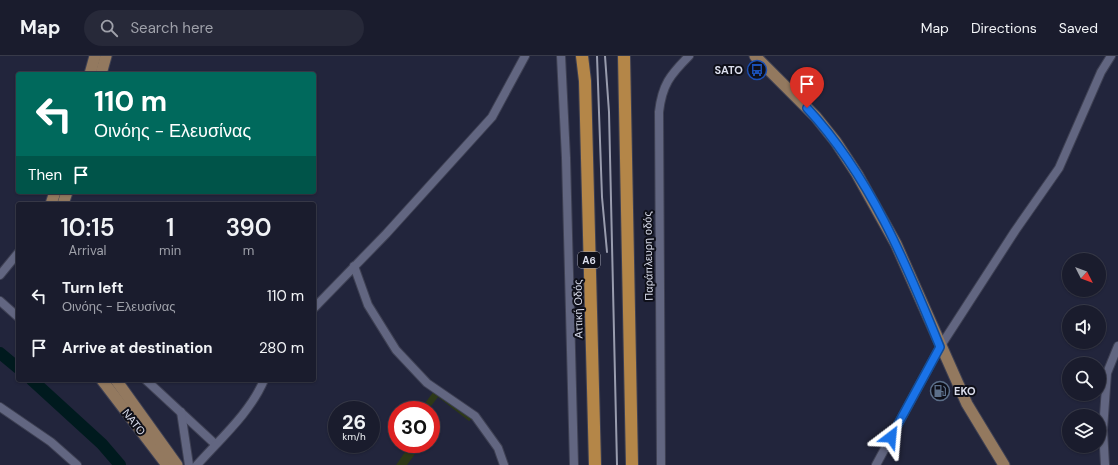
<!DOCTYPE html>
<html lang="en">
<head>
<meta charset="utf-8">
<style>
  :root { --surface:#1a1c2d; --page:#272939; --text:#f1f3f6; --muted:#9fa1aa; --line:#383a49 }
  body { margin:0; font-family:"DM Sans",sans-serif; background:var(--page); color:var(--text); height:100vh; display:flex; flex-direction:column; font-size:15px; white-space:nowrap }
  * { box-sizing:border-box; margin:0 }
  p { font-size:13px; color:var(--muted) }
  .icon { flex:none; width:22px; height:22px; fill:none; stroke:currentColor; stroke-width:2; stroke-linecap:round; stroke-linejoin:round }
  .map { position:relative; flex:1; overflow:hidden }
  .panel { position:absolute; left:16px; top:146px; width:300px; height:180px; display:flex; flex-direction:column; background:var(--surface); border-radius:4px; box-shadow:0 1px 3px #0004,0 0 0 1px var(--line) }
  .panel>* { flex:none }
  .banner { position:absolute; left:16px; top:16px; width:300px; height:122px; border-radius:4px; box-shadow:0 1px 3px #0004,0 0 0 1px var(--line); background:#00695c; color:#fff; overflow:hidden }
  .needle { width:26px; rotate:132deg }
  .buttons { position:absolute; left:1062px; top:197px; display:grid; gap:8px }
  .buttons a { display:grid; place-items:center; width:44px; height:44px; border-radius:50%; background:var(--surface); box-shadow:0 1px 3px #0004,0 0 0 1px var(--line); font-size:20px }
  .speed { position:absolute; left:328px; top:345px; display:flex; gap:8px; font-size:20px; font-weight:700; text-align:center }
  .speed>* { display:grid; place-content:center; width:52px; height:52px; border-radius:50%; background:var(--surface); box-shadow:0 1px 3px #0004,0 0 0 1px var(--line); line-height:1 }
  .speed small { font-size:10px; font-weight:400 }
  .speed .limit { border:6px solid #d22; background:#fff; color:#111 }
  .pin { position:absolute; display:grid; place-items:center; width:34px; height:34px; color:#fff; margin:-41px -17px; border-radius:50% 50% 50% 0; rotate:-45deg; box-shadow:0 0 4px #0007 }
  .pin .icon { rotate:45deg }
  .me { position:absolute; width:44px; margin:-22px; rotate:29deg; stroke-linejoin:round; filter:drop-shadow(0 0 3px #0008) }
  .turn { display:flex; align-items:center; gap:14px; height:84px; padding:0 12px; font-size:18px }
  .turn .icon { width:52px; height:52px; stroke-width:2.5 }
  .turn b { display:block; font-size:28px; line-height:34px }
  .then { display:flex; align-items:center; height:38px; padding:0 12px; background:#0003; gap:8px; font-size:15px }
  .eta { display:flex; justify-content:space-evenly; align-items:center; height:68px; text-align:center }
  .eta b { font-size:24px; font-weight:600; line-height:28px }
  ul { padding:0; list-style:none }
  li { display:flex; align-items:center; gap:12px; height:52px; padding:0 12px }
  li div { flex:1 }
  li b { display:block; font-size:15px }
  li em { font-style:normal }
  header { display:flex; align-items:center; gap:24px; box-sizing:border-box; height:56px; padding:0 20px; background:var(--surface); border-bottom:1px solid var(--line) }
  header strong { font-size:19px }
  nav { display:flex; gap:22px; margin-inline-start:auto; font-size:14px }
  .search { width:280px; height:36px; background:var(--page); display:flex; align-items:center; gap:10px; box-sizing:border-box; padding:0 14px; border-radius:22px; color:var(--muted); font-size:15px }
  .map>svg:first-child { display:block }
  .green { fill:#2c3817 }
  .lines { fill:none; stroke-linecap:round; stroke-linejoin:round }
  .river { stroke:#001a1e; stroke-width:12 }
  .minor-casing { stroke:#3e4053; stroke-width:10 }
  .major-casing { stroke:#3e4053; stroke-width:13 }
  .highway-casing { stroke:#3e4053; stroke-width:14 }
  .minor { stroke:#626681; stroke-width:8 }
  .major { stroke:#93795f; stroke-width:11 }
  .highway { stroke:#b48648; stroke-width:12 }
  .rail { stroke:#999cae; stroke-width:2 }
  .route-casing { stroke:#114b97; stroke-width:10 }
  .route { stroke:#1a73e8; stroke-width:7 }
  .labels { text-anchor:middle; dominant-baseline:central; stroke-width:4; stroke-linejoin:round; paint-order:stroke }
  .shield { fill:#0e0f19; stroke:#9ea0ad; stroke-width:1 }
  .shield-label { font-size:10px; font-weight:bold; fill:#dbdeed }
  .poi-label { font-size:11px; font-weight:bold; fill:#dbdeed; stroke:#0e0f19; text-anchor:end }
  .street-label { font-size:11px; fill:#dbdeed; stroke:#0e0f19 }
</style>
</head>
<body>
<header>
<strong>Map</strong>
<div class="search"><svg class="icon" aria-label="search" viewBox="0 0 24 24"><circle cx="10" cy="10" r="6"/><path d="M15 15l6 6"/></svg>Search here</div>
<nav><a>Map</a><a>Directions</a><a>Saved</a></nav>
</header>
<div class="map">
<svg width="1118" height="409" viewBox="0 0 1118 409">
  <rect width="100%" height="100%" fill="#22253c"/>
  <g class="green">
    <polygon points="434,335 472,360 472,363 469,365 438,341 428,354 420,354"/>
    <polygon points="398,388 412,388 418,394 407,409 396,409 405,396"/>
  </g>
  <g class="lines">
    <g class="river">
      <polyline points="0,297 18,312"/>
      <polyline points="32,324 102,388 120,409"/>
    </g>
    <g class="minor-casing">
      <g id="minor">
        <polyline points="561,0 566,102 574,409"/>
        <polyline points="354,210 368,249 396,294 427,327 475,360 498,392 504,409"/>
        <polyline points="0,219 18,197"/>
        <polyline points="0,245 18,261"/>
        <polyline points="314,252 386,178 492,61 525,0"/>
        <polyline points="146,324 215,388"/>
        <polyline points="0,351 51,386 77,409"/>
        <polyline points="181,356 189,409"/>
        <path d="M197,409c23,-26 53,-52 67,-85"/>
        <path d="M661,409l-2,-353c3,-27 11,-37 30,-56"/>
        <polyline points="876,409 940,291 1015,175 1059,112 1101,16 1111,0"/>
        <polyline points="1105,409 1103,374 1107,317 1118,290"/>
      </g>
    </g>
    <g class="major-casing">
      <g id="major">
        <polyline points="755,0 816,61 836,86 857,118 896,188 967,348 1004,409"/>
        <polyline points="90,18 95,0"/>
        <polyline points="101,18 106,0"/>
        <polyline points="51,148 55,136"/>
        <polyline points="63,148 67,136"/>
        <polyline points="102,324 167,409"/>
        <polyline points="116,324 177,409"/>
      </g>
    </g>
    <g class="highway-casing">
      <g id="highway">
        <polyline points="582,0 585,25 595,409"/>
        <polyline points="624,0 632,409"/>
      </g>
    </g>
    <use href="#minor" class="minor"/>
    <use href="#major" class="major"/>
    <use href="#highway" class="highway"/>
    <g class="rail">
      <polyline points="597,0 602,141 607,196"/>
      <polyline points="605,0 609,56 617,409"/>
    </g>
  </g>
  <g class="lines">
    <g class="route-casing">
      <path id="route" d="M807,52c63,68 99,155 133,239l-49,90"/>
    </g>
    <use href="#route" class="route"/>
  </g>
  <defs>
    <g id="bus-ring" transform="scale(1)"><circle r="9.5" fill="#0e0f19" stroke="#1a4fb4" stroke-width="1.5"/><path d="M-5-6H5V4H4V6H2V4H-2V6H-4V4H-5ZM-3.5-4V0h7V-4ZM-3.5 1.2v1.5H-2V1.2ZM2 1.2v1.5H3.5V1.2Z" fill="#1a4fb4"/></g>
    <g id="fuel-ring" transform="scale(1)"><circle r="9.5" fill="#0e0f19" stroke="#5c6f8a" stroke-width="1.5"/><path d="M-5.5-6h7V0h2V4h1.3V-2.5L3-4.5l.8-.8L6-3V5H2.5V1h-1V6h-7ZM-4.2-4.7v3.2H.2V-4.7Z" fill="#5c6f8a"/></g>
  </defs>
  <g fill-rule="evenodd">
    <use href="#bus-ring" x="757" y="14"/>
    <use href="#fuel-ring" x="940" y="335"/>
  </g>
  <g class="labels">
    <rect class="shield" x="578" y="196" width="22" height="16" rx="3"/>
    <g class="shield-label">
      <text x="589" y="204">Α6</text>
    </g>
    <g class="poi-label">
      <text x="743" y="14">SATO</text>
      <text x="954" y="335" text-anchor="start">EKO</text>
    </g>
    <g class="street-label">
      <text transform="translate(648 200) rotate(-91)">Παράπλευρη οδός</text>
      <text transform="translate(578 253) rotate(-91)">Αττική Οδός</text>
      <text transform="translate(134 366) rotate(52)">ΝΑΤΟ</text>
    </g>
  </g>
</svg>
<div class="buttons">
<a><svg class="needle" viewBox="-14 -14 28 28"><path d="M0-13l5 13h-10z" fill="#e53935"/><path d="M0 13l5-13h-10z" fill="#9fa1aa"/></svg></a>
<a><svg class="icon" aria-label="sound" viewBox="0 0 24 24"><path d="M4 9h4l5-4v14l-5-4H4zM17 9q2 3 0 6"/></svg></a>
<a><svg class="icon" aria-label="search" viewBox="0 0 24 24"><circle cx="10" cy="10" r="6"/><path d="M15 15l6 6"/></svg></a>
<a><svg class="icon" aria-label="layers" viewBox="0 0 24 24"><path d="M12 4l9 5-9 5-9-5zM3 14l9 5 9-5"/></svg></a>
</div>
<div class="speed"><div>26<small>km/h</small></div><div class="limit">30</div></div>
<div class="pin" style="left:807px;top:52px;background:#d93025"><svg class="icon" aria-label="arrive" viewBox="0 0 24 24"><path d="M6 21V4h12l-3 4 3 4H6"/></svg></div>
<svg class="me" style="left:891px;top:381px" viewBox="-20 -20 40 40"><path d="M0-17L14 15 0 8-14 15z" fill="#1a73e8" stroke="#fff" stroke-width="4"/></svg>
<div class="banner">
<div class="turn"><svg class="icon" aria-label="left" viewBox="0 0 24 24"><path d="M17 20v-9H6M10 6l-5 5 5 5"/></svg><div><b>110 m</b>Οινόης - Ελευσίνας</div></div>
<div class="then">Then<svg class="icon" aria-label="arrive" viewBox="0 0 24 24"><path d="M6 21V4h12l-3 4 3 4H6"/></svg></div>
</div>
<section class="panel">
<div class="eta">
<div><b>10:15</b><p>Arrival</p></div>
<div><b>1</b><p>min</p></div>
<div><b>390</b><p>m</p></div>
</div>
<ul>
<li><svg class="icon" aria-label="left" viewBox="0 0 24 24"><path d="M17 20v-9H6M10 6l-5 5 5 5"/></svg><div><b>Turn left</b><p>Οινόης - Ελευσίνας</p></div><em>110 m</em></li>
<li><svg class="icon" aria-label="arrive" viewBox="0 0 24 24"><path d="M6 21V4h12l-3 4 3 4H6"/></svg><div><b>Arrive at destination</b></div><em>280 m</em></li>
</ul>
</section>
</div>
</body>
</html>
